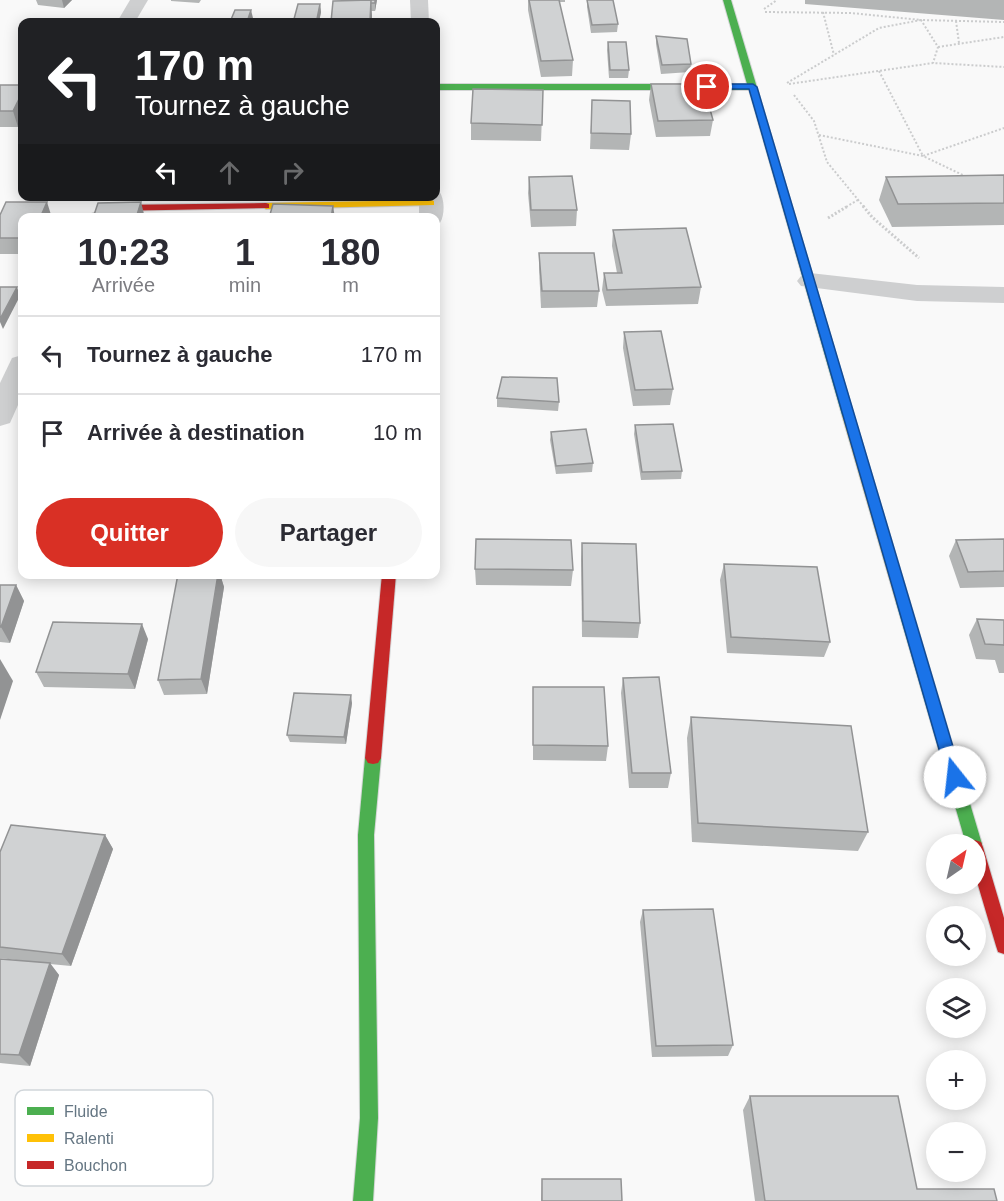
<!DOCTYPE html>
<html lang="fr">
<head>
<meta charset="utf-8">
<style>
  :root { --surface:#fff; --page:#f7f7f7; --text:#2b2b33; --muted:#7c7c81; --line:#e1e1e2; --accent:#d93025 }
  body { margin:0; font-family:Arial,sans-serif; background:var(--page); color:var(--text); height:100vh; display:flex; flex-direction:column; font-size:22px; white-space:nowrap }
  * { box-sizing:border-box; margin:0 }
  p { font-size:20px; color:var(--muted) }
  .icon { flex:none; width:33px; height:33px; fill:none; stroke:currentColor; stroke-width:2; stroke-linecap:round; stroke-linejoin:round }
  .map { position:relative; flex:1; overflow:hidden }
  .side { position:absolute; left:18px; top:213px; width:422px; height:366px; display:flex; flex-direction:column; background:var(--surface); border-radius:12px; box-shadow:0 3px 15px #0003 }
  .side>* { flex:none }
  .guide { position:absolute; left:18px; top:18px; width:422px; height:183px; border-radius:12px; box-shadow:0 3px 15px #0003; background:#202124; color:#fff; overflow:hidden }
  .needle { width:39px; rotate:34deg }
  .tools { position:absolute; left:926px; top:834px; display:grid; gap:12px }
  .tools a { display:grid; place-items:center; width:60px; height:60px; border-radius:50%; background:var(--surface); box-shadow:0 3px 15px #0003; font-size:30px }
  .pin { position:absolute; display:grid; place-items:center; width:51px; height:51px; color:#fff; margin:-26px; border:3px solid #fff; border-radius:50%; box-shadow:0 2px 6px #0007 }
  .me { position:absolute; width:66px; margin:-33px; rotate:344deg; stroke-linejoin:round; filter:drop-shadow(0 0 4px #0008) }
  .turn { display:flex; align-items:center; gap:21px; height:126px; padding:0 18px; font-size:27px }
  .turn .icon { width:78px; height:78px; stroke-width:2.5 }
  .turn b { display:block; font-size:42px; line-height:51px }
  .lanes { display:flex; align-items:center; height:57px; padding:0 18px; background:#0003; justify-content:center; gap:30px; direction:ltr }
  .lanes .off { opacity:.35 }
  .eta { display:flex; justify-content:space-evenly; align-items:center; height:102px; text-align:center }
  .eta b { font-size:36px; font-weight:700; line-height:42px }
  .primary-button { display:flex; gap:12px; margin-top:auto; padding:12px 18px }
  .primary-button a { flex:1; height:69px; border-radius:36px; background:var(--accent); color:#fff; font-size:24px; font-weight:700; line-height:69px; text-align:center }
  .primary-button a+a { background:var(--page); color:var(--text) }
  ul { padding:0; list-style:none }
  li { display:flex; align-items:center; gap:18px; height:78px; padding:0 18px; border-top:2px solid var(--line) }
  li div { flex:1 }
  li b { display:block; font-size:22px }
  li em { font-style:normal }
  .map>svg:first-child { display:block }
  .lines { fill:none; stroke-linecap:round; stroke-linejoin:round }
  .fast-casing { stroke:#d5d6d7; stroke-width:2 }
  .slow-casing { stroke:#d5d6d7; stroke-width:2 }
  .jam-casing { stroke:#d5d6d7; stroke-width:2 }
  .path-far1 { stroke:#cbcccd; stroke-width:2; stroke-dasharray:2 2; stroke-linecap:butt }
  .path { stroke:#cbcccd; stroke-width:3; stroke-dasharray:2 2; stroke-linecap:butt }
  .street { fill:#cecfd0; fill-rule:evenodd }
  .fast { fill:#4caf50; fill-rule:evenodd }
  .slow { fill:#ffc107; fill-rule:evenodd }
  .jam { fill:#c62828; fill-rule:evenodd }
  .wall { fill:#b3b5b5 }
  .shaded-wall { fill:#929394 }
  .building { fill:#d0d2d3; stroke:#929394; stroke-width:1.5 }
  .route { fill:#1a73e8; stroke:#114b97; stroke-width:1.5 }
  .key { fill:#fff; stroke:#d1d6da; stroke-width:1.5 }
  .key-label { font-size:16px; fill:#657683 }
</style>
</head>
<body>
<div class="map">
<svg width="1004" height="1201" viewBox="0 0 1004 1201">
  <rect width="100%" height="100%" fill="#f9f9f9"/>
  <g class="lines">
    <g class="fast-casing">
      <g id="fast">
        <polygon points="723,0 731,0 854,415 852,418 844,418 842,415 749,90 435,90 435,84 747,84"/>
        <polygon points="903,597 908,598 910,602 982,844 980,849 975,851 975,844 966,844 896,602 898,598"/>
        <polygon points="373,752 378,753 381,758 374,835 378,1118 373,1201 353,1201 360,1118 358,835 365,758 368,753"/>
      </g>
    </g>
    <g class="slow-casing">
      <g id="slow">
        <polygon points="431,200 434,201 434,205 266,209 261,206 266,203"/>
        <polygon points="848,411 854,415 910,602 908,606 898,606 896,602 842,415"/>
      </g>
    </g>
    <g class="jam-casing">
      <g id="jam">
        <polygon points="266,203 269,204 269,208 114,211 97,218 82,218 113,205"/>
        <polygon points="382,574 396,574 381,758 378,763 373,764 368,763 365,758"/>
        <polygon points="975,840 981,842 983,847 1004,918 1004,954 998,952 996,946 975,875 975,844 968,844"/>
      </g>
    </g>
    <g class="path-far1">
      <polyline points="764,9 777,0"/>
      <polyline points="765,12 851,13 921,20 938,47 933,63"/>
      <polyline points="823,12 834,55"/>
      <polyline points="956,21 959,43"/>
      <polyline points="938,47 1004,37"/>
      <polyline points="879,71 923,156 1004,128"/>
      <polyline points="787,83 879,28 921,20 1004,22"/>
      <polyline points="789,84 933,63 1004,67"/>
      <polyline points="794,95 814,121 827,162 864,207"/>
      <polyline points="819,135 923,156 969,178"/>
      <polyline points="846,207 858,200"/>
    </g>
    <g class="path">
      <polyline points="863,206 872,217 919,258"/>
      <polyline points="828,218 848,206"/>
    </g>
    <g class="street">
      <polygon points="130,0 148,0 135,22 117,22"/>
      <polygon points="410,0 428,0 429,22 411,22"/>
      <path d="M435,190l4,1c6,8 6,24 1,32l-5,1v-6h-16v-22h16z"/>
      <polygon points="810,273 917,285 1004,287 1004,303 917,301 801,286 797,281 801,276"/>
      <polygon points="22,355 22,396 10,423 0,426 0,383 12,358"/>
    </g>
    <use href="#fast" class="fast"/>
    <use href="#slow" class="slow"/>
    <use href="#jam" class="jam"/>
  </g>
  <g class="wall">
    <polygon points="36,0 72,0 64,8 38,5"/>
    <polygon points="171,0 201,0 199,3 171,1"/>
    <polygon points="342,0 377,0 375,11 371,11 372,22 331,22"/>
    <polygon points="528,0 565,0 565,2 559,2 573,60 572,76 541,77 528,10"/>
    <polygon points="587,0 618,24 617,32 591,33 587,7"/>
    <polygon points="805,0 1004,0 1004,20 805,4"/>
    <polygon points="320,4 321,12 319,22 294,22 294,19"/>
    <polygon points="656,36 691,64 690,72 661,74 656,44"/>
    <polygon points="608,42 629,70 628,78 609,78 607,50"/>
    <polygon points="651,84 713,120 710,136 656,137 649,100"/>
    <polygon points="0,85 22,85 22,119 18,127 0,127"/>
    <polygon points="543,90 541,141 471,140 471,123"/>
    <polygon points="592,100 631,134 629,150 590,149"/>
    <polygon points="1004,175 1004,225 892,227 879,200 886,177"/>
    <polygon points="529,177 577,210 576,226 531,227 528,193"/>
    <polygon points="0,215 22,218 22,254 0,254"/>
    <polygon points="613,230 701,287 698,304 606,306 602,290 604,273 617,273 612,246"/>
    <polygon points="539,253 599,291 597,307 541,308 539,269"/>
    <polygon points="624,332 673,389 670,405 633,406 623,348"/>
    <polygon points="497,398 559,402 558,411 497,407"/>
    <polygon points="635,425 682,471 681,479 641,480 634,434"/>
    <polygon points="551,432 593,463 592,472 556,474 550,440"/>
    <polygon points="1004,539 1004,587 960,588 949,556 956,540"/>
    <polygon points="582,543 640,623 638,638 582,637 581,559"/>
    <polygon points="724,564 830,642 824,657 727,653 720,580"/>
    <polygon points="475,569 573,570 571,586 476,585"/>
    <polygon points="178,574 220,574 224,587 207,694 164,695 158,680"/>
    <polygon points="0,585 16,585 24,601 10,643 0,642"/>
    <polygon points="977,619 1004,620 1004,673 999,673 995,660 976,659 969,635"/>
    <polygon points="148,639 135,689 44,687 36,672"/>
    <polygon points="623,678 671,773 668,788 629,788 621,693"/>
    <polygon points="533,687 608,746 606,761 533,760"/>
    <polygon points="352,703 346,744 290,742 287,735"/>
    <polygon points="691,717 868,832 858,851 692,842 687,738"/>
    <polygon points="105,835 113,849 71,966 50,964 59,975 30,1066 0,1063 0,959 32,962 0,958 0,852"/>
    <polygon points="643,910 733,1045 728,1056 652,1057 640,922"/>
    <polygon points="750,1096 917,1189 997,1201 755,1201 743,1110"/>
    <polygon points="542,1179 622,1201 541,1201"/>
  </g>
  <g class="shaded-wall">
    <polygon points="62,0 72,0 64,8"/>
    <polygon points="371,0 372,15 372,22 370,22"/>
    <polygon points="375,0 377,0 375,11"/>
    <polygon points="320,4 321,12 319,22 317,22 317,19"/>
    <polygon points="251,10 253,18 251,22 247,22"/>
    <polygon points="22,93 22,119 18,127 13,111"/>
    <polygon points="47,202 52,218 40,218"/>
    <polygon points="141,202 145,218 136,218"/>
    <polygon points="333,206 335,218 331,218"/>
    <polygon points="17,287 20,296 3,329 0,322 0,319"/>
    <polygon points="218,574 220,574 224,587 207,694 201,679"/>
    <polygon points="16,585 24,601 10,643 1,627"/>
    <polygon points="142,624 148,639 135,689 128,674"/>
    <polygon points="0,659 13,681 0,720"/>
    <polygon points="351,695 352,703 346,744 344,737"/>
    <polygon points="105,835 113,849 71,966 62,954"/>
    <polygon points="50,963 59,975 30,1066 19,1055"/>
  </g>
  <g class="building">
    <polygon points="342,0 375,0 375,3 370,3 371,0 342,1"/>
    <polygon points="371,0 370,22 331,22 333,1"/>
    <polygon points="529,0 559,0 573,60 541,61"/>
    <polygon points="587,0 613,0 618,24 592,25"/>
    <polygon points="298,4 320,4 317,19 294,19"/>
    <polygon points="235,10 251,10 247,22 230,22"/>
    <polygon points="656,36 687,39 691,64 662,65"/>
    <polygon points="608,42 626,42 629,70 610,70"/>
    <polygon points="651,84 703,84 713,120 658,121"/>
    <polygon points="0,85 22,85 22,93 13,111 0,111"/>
    <polygon points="473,89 543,90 542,125 471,123"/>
    <polygon points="592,100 630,101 631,134 591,133"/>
    <polygon points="1004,175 1004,203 898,204 886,177"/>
    <polygon points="572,176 577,210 531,210 529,177"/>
    <polygon points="6,202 47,202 40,218 22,218 22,238 0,238 0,215"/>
    <polygon points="141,202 136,218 93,218 98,203"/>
    <polygon points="273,204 333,206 331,218 269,218"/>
    <polygon points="686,228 701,287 607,290 604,273 622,273 613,230"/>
    <polygon points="539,253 594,253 599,291 542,291"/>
    <polygon points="0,287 17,287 0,319"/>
    <polygon points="661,331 673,389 635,390 624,332"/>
    <polygon points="502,377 557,378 559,402 497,398"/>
    <polygon points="673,424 682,471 642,472 635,425"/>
    <polygon points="586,429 593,463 556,466 551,432"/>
    <polygon points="476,539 571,540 573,570 475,569"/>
    <polygon points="1004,539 1004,571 968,572 956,540"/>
    <polygon points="582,543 636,544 640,623 583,621"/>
    <polygon points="724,564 817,567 830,642 731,637"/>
    <polygon points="178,574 218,574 201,679 158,680"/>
    <polygon points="0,585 16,585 1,627 0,627"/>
    <polygon points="977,619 1004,620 1004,646 1004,645 985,644"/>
    <polygon points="53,622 142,624 128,674 36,672"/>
    <polygon points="659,677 671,773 632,773 623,678"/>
    <polygon points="533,687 604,687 608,746 533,745"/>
    <polygon points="294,693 351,695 344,737 287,735"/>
    <polygon points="691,717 851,726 868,832 698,823"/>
    <polygon points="11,825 105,835 62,954 0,947 0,852"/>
    <polygon points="713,909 733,1045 656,1046 643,910"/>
    <polygon points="0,959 50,963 19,1055 0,1054"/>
    <polygon points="750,1096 898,1096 917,1189 994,1189 997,1201 765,1201"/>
    <polygon points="542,1179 621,1179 622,1201 542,1201"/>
  </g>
  <polygon class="route" points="753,84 757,87 962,777 960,782 955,784 949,782 947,777 749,89 707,89 703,87 707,84"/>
  <rect x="15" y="1090" width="198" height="96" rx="9" class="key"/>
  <rect x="27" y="1107" width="27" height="8" fill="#4caf50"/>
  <rect x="27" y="1134" width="27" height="8" fill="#ffc107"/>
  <rect x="27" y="1161" width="27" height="8" fill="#c62828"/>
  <g class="key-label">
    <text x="64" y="1117">Fluide</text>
    <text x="64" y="1144">Ralenti</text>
    <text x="64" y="1171">Bouchon</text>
  </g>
</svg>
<div class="tools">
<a><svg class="needle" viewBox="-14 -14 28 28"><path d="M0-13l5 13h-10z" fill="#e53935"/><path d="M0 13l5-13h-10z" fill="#7c7c81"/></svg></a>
<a><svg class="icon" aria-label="search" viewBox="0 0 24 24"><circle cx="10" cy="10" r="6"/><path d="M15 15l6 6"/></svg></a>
<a><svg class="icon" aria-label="layers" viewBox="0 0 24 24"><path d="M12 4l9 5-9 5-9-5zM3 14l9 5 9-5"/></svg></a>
<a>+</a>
<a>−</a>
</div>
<div class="pin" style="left:707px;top:87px;background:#d93025"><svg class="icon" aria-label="arrive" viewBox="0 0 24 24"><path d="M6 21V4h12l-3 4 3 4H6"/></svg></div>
<svg class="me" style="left:955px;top:777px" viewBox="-20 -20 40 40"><circle r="19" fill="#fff"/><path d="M0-13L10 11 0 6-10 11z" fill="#1a73e8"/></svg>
<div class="guide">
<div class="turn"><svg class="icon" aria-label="left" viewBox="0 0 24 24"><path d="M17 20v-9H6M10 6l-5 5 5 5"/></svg><div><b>170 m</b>Tournez à gauche</div></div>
<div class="lanes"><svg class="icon" aria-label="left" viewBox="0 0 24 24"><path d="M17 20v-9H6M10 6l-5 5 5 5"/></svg><svg class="icon off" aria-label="ahead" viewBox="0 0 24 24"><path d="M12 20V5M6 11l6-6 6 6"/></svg><svg class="icon off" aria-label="right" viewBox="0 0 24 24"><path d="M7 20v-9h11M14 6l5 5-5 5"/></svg></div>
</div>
<section class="side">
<div class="eta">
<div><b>10:23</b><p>Arrivée</p></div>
<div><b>1</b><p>min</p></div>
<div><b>180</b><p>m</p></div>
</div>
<ul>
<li><svg class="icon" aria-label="left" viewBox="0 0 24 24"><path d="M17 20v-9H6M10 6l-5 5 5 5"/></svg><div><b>Tournez à gauche</b></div><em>170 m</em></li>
<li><svg class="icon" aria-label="arrive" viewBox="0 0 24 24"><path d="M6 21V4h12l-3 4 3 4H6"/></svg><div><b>Arrivée à destination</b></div><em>10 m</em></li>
</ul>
<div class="primary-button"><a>Quitter</a><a>Partager</a></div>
</section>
</div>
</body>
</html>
